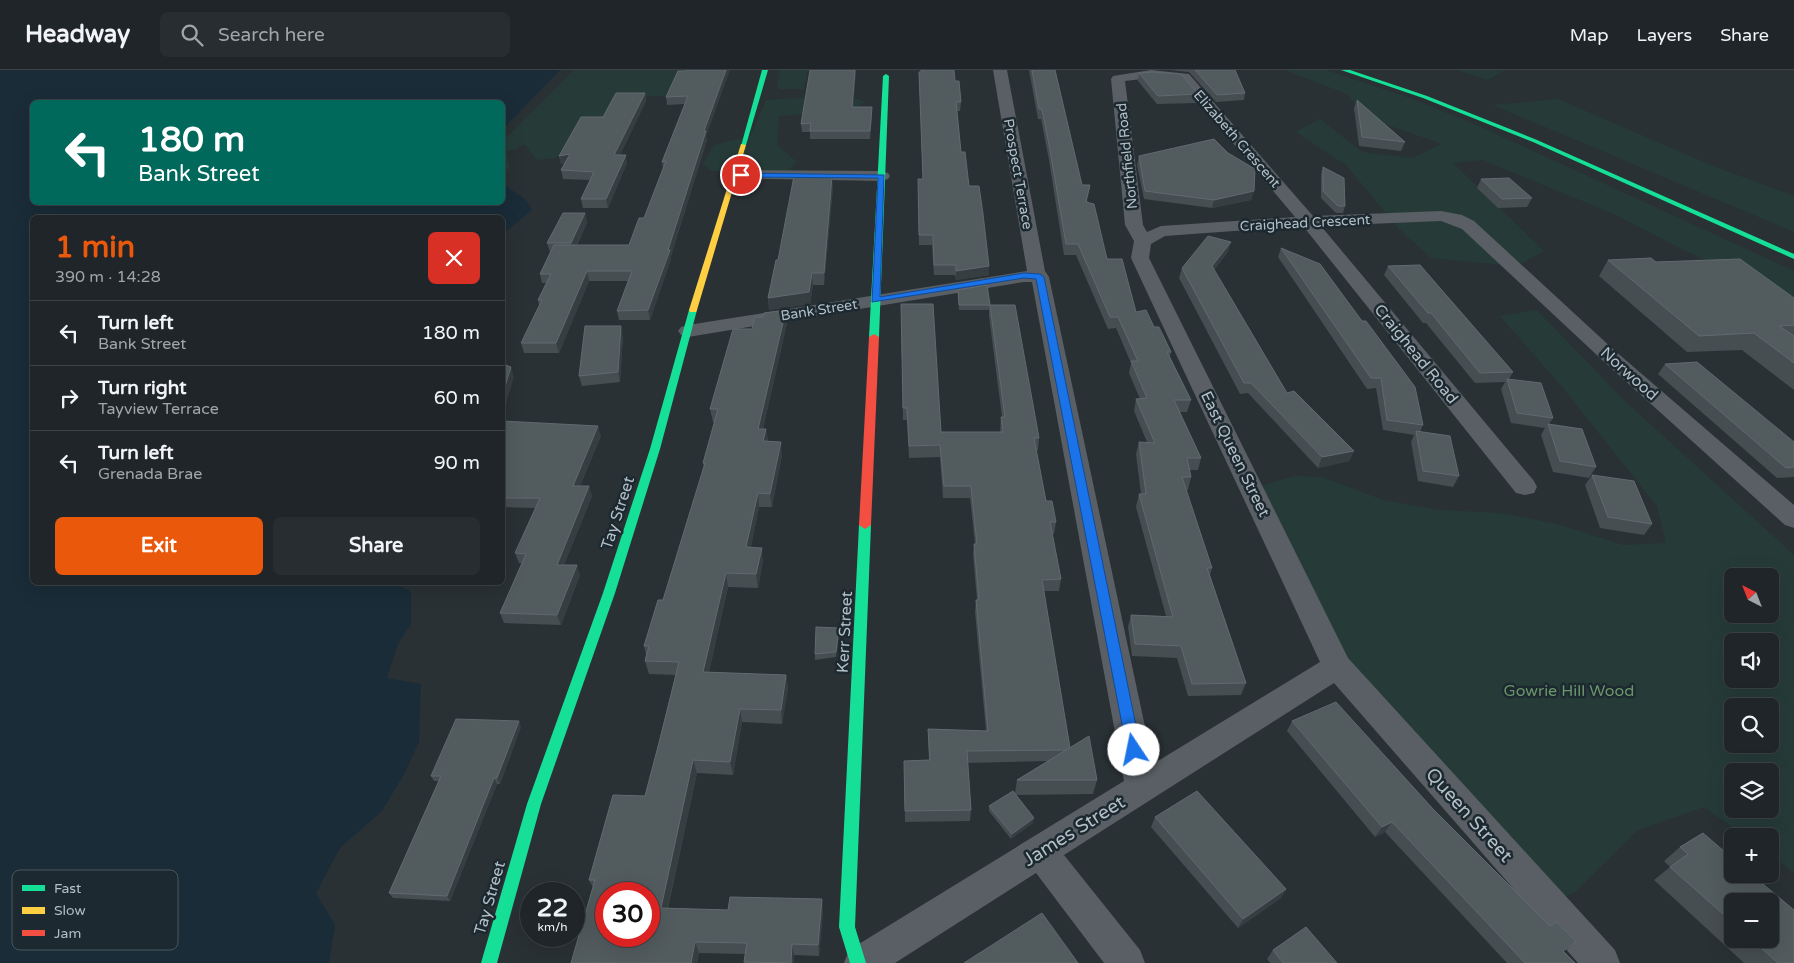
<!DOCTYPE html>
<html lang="en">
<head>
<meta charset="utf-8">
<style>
  :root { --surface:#1f2528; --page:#272d30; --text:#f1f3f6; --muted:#a1a5a8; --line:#3c4245; --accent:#ea580c }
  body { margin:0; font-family:"Varela Round",sans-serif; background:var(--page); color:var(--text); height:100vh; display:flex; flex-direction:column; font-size:19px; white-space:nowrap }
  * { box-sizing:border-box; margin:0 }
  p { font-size:16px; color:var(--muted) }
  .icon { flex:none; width:28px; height:28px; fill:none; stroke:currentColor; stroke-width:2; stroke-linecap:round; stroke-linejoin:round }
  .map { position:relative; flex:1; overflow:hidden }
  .panel { position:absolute; left:30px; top:145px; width:475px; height:370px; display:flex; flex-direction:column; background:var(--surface); border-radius:8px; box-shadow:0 5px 20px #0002,0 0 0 1px var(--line) }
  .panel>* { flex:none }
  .guide { position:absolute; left:30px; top:30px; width:475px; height:105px; border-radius:8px; box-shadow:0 5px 20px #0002,0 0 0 1px var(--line); background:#00695c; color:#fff; overflow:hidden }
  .needle { width:32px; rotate:318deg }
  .buttons { position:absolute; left:1724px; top:498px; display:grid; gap:10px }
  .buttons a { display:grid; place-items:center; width:55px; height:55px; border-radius:8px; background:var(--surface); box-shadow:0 5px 20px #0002,0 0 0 1px var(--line); font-size:25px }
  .speed { position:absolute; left:520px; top:812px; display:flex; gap:10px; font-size:25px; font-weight:700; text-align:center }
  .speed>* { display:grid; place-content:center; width:65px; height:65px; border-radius:50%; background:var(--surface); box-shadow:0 5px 20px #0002,0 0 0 1px var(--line); line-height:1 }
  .speed small { font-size:12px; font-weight:400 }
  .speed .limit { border:8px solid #d22; background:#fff; color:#111 }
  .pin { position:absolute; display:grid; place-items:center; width:42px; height:42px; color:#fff; margin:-21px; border:2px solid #fff; border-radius:50%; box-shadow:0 1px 5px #0007 }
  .me { position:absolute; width:55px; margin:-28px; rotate:349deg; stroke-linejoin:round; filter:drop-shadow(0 0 4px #0008) }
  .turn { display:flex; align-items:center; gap:18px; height:105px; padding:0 25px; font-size:22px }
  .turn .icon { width:65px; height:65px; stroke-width:2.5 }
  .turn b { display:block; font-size:35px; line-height:42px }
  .round { display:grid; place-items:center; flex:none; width:52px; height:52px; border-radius:8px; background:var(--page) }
  .overview { display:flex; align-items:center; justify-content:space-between; height:85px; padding:0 25px }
  h1 { font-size:30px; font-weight:800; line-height:38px; color:var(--accent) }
  .primary-button { display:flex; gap:10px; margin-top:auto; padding:10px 25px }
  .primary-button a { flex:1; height:58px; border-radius:8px; background:var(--accent); color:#fff; font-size:20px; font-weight:800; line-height:58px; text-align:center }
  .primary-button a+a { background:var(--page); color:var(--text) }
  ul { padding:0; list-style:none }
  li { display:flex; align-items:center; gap:15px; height:65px; padding:0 25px; border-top:1px solid var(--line) }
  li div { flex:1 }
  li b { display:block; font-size:19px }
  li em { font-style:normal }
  header { display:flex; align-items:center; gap:30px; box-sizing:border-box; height:70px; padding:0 25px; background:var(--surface); border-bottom:1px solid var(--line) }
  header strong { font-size:24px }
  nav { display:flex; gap:28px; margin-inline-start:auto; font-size:18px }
  .search { width:350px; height:45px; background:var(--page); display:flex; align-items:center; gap:12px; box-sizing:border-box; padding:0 18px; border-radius:8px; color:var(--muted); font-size:19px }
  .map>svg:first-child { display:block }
  .green { fill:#263b38; fill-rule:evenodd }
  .water { fill:#1a2c38 }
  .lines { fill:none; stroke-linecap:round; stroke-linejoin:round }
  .street { fill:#595f64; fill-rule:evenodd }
  .fast { fill:#16e098; fill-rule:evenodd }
  .slow { fill:#ffcf43; fill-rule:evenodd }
  .jam { fill:#f24e42; fill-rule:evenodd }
  .wall { fill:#464e52; fill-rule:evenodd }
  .shaded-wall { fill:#363e41 }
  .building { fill:#525b5e; stroke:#616a6e; fill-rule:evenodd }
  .route { fill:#1a73e8; stroke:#114b97 }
  .labels { text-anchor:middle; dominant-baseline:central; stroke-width:5; stroke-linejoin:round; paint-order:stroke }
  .far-street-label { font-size:14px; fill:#b3bfc6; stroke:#1d2930 }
  .street-label { font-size:16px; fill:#b3bfc6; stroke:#1d2930 }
  .park-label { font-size:16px; fill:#6b966b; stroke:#1d2930 }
  .near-street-label { font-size:19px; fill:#b3bfc6; stroke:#1d2930 }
  .key { fill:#1d2930; stroke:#4a565d; stroke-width:1 }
  .key-label { font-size:14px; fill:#b3bfc6 }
</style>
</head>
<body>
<header>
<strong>Headway</strong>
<div class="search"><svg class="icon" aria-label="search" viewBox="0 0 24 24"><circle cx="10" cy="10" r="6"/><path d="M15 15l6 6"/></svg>Search here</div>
<nav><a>Map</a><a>Layers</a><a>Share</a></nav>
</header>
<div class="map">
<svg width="1794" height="893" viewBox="0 0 1794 893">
  <rect width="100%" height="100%" fill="#293135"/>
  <g class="green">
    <polygon points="574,0 691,0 686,26 621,26 606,52 568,71 556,88 537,90 525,75 518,76 518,79 506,81 510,101 503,96 503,71"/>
    <polygon points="780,0 808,0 804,19 780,19 777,17"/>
    <polygon points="1285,0 1326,0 1410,28 1479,56 1794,201 1794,231 1682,179 1614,144 1483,90 1453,93 1544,181 1516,196 1431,188 1398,158 1346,95 1296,62 1320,49 1362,82 1412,88 1442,74 1365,47 1347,24"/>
    <polygon points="1457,0 1505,0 1488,10"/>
    <polygon points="847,25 865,32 850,41 779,46 777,75 797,92 787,101 711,101 703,93 714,75 751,66 766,30"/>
    <polygon points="1558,29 1713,96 1794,126 1794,162 1493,35"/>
    <path d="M1537,240l90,93 167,152v318l-24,-19v-18h-25l-41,-29 -66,23 -62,61 -25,15 -214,-240 -85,-178 43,-12 27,1 61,23 56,10 60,3 28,5 30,6 66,21 43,-2 -9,-37 -98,-123 -59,-67zM1732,506h38v38h-38zM1732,571h38v38h-38zM1732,636h38v38h-38zM1732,701h38v38h-38z"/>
  </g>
  <polygon class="water" points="0,0 560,0 503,59 502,32 32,32 32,132 502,132 503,114 526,130 532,140 503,164 502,148 32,148 32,512 390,512 411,521 411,554 398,574 387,608 421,614 419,672 403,706 382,741 340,778 316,823 335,855 329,893 0,893"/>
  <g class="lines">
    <g class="street">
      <path d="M993,0h14l38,201 4,6 104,487 167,-102 -189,-404 3,-17 -9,-16 -14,-146 2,-3 38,-6 38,4 124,142 128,-5 21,4 12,6 140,129 180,155v23l-9,-3 -185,-167 -138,-129 -21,-8 -120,5 213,255 3,6 -3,6 -9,2 -9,-2 -213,-267 -138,10 -14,8 -2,14 199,400 267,292 5,13h-42l-244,-280 -270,172 76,95 5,13h-41l-68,-90 -141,90h-51l5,-13 275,-169 -92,-499h-8l-336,55 -7,-2 -3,-4 3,-4 7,-2 339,-54zM1151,8l29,2 115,137 -134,9 -14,6 -4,-7 -18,-144z"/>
      <polygon points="733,100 882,101 888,103 890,106 888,109 882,111 727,108 725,105 727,102"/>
    </g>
    <g class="fast">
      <polygon points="762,0 768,0 746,75 741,76"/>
      <polygon points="1341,0 1350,0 1427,26 1537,70 1794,184 1794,189 1533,72 1423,28"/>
      <polygon points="886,4 889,6 879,267 874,270 869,267 883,6"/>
      <polygon points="693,237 697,240 660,379 615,523 541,734 497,893 481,893 527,734 603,523 650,379 689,240"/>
      <polygon points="865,451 871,455 855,857 866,893 850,893 839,857 859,455"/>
    </g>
    <polygon class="slow" points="741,74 746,75 697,240 696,242 690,242 689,240"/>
    <polygon class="jam" points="874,264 879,267 871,455 865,459 859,455 869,267"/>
  </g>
  <g class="wall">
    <polygon points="810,0 856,0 853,37 872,45 870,69 810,69 810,62 802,62 801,54"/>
    <polygon points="1029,0 1055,0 1082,115 1107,189 1136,242 1154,257 1171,282 1170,287 1191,330 1187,342 1180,342 1201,388 1198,400 1190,400 1191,407 1188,420 1186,420 1212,498 1210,505 1246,613 1241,625 1188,626 1177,588 1132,586 1128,557 1131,545 1166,546 1136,437 1139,424 1141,424 1136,384 1139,372 1147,372 1134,341 1136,329 1140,329 1129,303 1131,293 1116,258 1108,259 1076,185 1064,185 1049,90 1041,49 1038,49"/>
    <polygon points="1169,0 1235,0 1245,23 1244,30 1216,32 1189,2"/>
    <polygon points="678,1 706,67 707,70 671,186 671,189 650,250 619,250 617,241 628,211 589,211 559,283 524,283 521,273 539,235 538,230 546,213 542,213 540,204 550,182 547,173 585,143 587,153 577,175 629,175 644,148 663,99 662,92 685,34 667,35 666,27"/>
    <polygon points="919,2 955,11 961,32 960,41 957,41 961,82 969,116 989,196 989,205 956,210 955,205 934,205 932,175 919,175 918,109 923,109"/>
    <polygon points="1139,3 1198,24 1196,33 1157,34 1138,11"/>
    <polygon points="645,23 646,31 620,85 627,93 608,138 583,138 581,129 590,110 563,109 561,100 565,94 561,94 559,86 603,47"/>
    <polygon points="1357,30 1405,72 1401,81 1359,76 1354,38"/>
    <polygon points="1139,86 1254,121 1251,130 1212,138 1144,129 1137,95"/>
    <polygon points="1323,97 1345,136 1343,143 1336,143 1321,128 1321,104"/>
    <polygon points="1481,109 1532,128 1527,137 1498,138 1477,118"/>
    <polygon points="833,117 824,215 813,215 810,234 769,240 768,228 778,190"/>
    <polygon points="1281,178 1362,251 1423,355 1420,362 1459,406 1453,417 1418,411 1411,372 1414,365 1383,360 1376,318 1367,319 1278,187"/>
    <polygon points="1228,182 1214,200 1287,323 1354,381 1349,391 1318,398 1248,323 1240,324 1179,208 1182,198"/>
    <polygon points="1608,190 1656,192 1794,228 1794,320 1742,280 1687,282 1599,206"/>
    <polygon points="1388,196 1513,302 1509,309 1553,348 1549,354 1596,397 1589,408 1553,402 1541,365 1545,358 1511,353 1501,319 1505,312 1475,313 1426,253 1423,253 1384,205"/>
    <polygon points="958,220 990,235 1039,368 1038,380 1036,380 1046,431 1056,452 1054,464 1052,464 1061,509 1059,521 1044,521 1070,678 1097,710 1093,724 1016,725 1033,753 1011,769 989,741 989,736 1015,723 1017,710 1048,691 967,693 971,740 970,751 905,752 904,702 929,690 928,671 928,659 986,661 975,542 976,530 977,530 973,486 974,474 975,474 970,428 943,428 940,387 909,388 907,350 903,350 901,234 941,362 1000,362 1001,347 1002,347 989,246 989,240 959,240"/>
    <polygon points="787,253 763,359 766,359 768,371 782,385 772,437 759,437 751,477 763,491 758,518 728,517 709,602 786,605 788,618 782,654 742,652 733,705 697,703 668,838 728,840 823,841 819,886 794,885 794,893 744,893 745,884 699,883 697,893 571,893 593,817 589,810 645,726 676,605 649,604 645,591 646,585 644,576 663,530 704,397 703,393 715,352 713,352 710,339 752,259"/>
    <polygon points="623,266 620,312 582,316 579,306"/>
    <polygon points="1665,294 1794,372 1794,407 1777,408 1658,304"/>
    <polygon points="502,351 601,366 580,416 592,426 564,495 580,505 561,555 504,553 500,543 522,493 519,493 515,483 536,438 502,437"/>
    <polygon points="1592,405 1652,454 1644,465 1600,458 1585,415"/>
    <polygon points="839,564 836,587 815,590 815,584"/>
    <polygon points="1292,651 1564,882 1575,893 1507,893 1385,762 1375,767 1287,661"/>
    <polygon points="521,657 500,714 497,714 450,831 393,828 389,823 439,711 434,711 431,706"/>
    <polygon points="1155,747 1286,819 1281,828 1238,858 1151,757"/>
    <path d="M1703,763l91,130h-50l-90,-83 16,-13 -6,-6 16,-14zM1732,831l38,38h-38z"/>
    <polygon points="1273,880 1337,893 1270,893 1267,889"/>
  </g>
  <g class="shaded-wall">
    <polygon points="726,0 730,0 706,67 707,70 671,186 671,189 650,250 648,240 668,180 704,61"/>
    <polygon points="855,0 856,0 853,45 852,37"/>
    <polygon points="645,23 646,31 616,93 614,85"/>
    <polygon points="872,37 872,45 870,69 870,61"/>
    <polygon points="570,84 572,93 561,94 559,86"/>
    <polygon points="626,85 627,93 608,138 606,129"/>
    <polygon points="832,106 833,117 824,215 824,203"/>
    <polygon points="1254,121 1251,130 1212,138 1214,130"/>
    <polygon points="585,143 587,153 573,182 571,173"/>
    <polygon points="1231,172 1228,182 1209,206 1212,196"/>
    <polygon points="989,196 989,205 956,210 956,201"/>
    <polygon points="587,201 589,211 559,283 556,273"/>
    <polygon points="812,203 813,215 810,234 769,240 768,228"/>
    <polygon points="786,240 787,253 760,372 758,359"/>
    <polygon points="621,256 623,266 620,312 618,302"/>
    <polygon points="511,297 514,307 502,347 502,326"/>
    <polygon points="598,356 601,366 576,426 573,416"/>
    <polygon points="766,359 768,373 763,371"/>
    <polygon points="781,372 782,385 772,437 770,424"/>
    <polygon points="1354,381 1349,391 1318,398 1322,387"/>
    <polygon points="589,416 592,426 560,505 557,495"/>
    <polygon points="758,423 759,437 748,491 746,477"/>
    <polygon points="762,478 763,491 758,518 756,504"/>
    <polygon points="577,495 580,505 561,555 557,545"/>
    <polygon points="726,503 728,517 706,615 703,602"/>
    <polygon points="839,558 839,564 836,587 836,582"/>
    <polygon points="786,605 788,618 782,654 781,640"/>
    <polygon points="740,639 742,652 733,705 730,692"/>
    <polygon points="519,651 521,657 500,714 497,708"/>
    <polygon points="693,690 697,703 665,849 661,838"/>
    <polygon points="494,708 497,714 450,831 447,826"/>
    <polygon points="1034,748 1033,753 1011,769 1012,764"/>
    <polygon points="1392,752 1385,762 1375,767 1382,757"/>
    <polygon points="1286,819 1281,828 1238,858 1243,849"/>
    <polygon points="822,829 823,841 819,886 818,875"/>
    <polygon points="695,872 699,883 697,893 691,893"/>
    <polygon points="1576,872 1565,881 1553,890 1563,881"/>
    <polygon points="792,874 794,885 794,893 791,893"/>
  </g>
  <g class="building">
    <polygon points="686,0 726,0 704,61 706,61 668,180 670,180 648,240 617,241 632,201 587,201 556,273 521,273 542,230 538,230 551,204 540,204 554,175 629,175 639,148 644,148 666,91 662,92 688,26 666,27 678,1 686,1"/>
    <polygon points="810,0 855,0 852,37 872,37 870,61 810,61 811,53 801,54"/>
    <polygon points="921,0 954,0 955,11 959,11 961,32 956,32 961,82 965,82 969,116 979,116 983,144 989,196 956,201 956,195 934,195 933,165 919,165 918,109 923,109 919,2 921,2"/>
    <polygon points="1032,0 1055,0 1082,115 1090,115 1086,132 1094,134 1107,189 1122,189 1136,242 1146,240 1154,257 1159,257 1171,282 1167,282 1191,330 1174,330 1201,388 1187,388 1191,407 1182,407 1212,498 1207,498 1246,613 1192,614 1181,576 1135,574 1131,545 1173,547 1139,424 1146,424 1139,372 1155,373 1136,329 1147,328 1131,291 1138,291 1118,247 1110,247 1078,174 1066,174 1050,80 1042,39 1039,39"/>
    <polygon points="1195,0 1235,0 1245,23 1217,25"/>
    <polygon points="1152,2 1181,4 1198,24 1158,26 1139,3"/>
    <polygon points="616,23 645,23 614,85 626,85 606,129 581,129 594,102 561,100 570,84 559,86 581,47 603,47"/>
    <polygon points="1357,30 1405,72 1362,67"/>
    <polygon points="1214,69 1228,83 1255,99 1254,121 1214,130 1145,121 1139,86"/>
    <polygon points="1323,97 1344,108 1345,136 1338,136 1323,121"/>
    <polygon points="794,106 832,106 824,203 812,203 809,222 768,228 776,190 778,190"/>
    <polygon points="1509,108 1532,128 1502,129 1481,109"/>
    <polygon points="563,143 585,143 571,173 547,173"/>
    <polygon points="1208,166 1231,172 1212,196 1287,323 1294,321 1354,381 1322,387 1251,313 1244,313 1182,198"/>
    <polygon points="1281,178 1320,194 1362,251 1366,251 1415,317 1423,355 1387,350 1381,308 1371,308"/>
    <polygon points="1651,188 1656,192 1740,189 1794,228 1794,255 1779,256 1794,266 1794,293 1754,263 1699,266 1608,190"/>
    <polygon points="1420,195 1513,302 1480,303 1431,243 1428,243 1388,196"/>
    <polygon points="987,215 990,235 959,235 958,220"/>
    <polygon points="901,234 933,234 941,362 1003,362 1001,347 1005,347 990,235 1015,235 1039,368 1034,368 1046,431 1052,431 1056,452 1050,452 1061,509 1042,510 1070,678 1067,680 967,681 971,740 905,741 904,691 930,690 928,659 988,661 976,530 979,530 974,474 977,474 971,416 944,416 940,375 909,376 907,338 903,338"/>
    <path d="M786,240l-28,119h8l-3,12 18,1 -11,52 -12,-1 -12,54 16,1 -6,26 -30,-1 -23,99 83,3 -5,35 -41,-1 -10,53 -37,-2 -32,148 67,2 2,-13 92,2 -4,46 -26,-1 -1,19 -47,-1 3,-19 -52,-1 -4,21h-120l24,-83h-6l24,-85 32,1 15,-57 19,-77 -34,-1 4,-15h-5l14,-46h5l42,-137h-2l15,-54h-8l23,-80h19l3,-12h8l1,-4zM606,824h43v42h-43z"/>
    <polygon points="585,256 621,256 618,302 579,306"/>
    <polygon points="1697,292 1794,372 1794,397 1786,398 1665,294"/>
    <polygon points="503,294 511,297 502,326 502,295"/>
    <polygon points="1507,309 1541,313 1553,348 1517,343"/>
    <polygon points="502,351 598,356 573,416 589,416 557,495 577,495 557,545 500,543 526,484 515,483 540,428 502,428"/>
    <polygon points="1548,354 1582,359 1596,397 1560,391"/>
    <polygon points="1416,361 1450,366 1459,406 1423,401"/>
    <polygon points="1592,405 1634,411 1652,454 1608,447"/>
    <polygon points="816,557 839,558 836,582 815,584"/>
    <polygon points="1336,632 1434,740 1550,856 1556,852 1568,863 1576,872 1563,881 1575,893 1525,893 1392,752 1382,757 1292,651"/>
    <polygon points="456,649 519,651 497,708 494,708 447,826 389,823 441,706 431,706"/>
    <polygon points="1089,666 1097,710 1017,710"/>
    <polygon points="1013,721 1034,748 1012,764 989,736"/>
    <polygon points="1197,721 1286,819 1243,849 1155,747"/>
    <polygon points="1703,763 1732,788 1732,804 1751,804 1794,840 1794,893 1778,893 1751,869 1770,869 1770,831 1732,831 1732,852 1670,797 1688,784 1680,777"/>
    <polygon points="1042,843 1078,893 964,893"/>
    <polygon points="1306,857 1337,893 1283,893 1273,880"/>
  </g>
  <polygon class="route" points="739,103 884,105 880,227 1024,203 1040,204 1044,207 1141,680 1139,684 1134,686 1129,684 1127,680 1036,209 1024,208 872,232 878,108 741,107 739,107"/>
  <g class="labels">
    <g class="far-street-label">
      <text transform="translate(1237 69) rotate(49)">Elizabeth Crescent</text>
      <text transform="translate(1127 86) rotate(-96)">Northfield Road</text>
      <text transform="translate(1018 104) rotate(80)">Prospect Terrace</text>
      <text transform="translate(1305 153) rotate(-3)">Craighead Crescent</text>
      <text transform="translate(819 240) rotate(-9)">Bank Street</text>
    </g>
    <g class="street-label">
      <text transform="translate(1416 284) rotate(51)">Craighead Road</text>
      <text transform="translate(1629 304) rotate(42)">Norwood</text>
      <text transform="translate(1235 384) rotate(64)">East Queen Street</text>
      <text transform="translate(618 443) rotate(-72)">Tay Street</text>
      <text transform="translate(845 562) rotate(-87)">Kerr Street</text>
      <text transform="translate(490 828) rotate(-74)">Tay Street</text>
    </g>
    <g class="park-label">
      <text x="1569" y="621">Gowrie Hill Wood</text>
    </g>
    <g class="near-street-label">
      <text transform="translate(1469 745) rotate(48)">Queen Street</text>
      <text transform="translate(1074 761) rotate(-32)">James Street</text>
    </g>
  </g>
  <rect x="12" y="800" width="166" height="80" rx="8" class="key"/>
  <rect x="22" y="815" width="23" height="6" fill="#16e098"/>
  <rect x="22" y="837" width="23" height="7" fill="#ffcf43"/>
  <rect x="22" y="860" width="23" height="6" fill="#f24e42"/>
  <g class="key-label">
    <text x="54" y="823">Fast</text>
    <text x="54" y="845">Slow</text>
    <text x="54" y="868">Jam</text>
  </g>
</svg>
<div class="buttons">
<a><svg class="needle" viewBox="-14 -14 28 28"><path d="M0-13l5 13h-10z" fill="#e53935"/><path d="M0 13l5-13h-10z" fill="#a1a5a8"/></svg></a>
<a><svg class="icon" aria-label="sound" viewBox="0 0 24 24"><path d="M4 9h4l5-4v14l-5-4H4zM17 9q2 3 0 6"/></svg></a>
<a><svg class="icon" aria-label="search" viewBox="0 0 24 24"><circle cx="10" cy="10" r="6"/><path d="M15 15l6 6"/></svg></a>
<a><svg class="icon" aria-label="layers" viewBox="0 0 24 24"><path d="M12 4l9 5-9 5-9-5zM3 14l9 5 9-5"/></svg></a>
<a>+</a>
<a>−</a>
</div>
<div class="speed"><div>22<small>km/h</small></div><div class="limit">30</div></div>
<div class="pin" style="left:741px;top:105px;background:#d93025"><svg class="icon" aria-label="arrive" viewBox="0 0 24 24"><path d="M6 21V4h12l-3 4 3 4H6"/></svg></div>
<svg class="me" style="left:1134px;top:680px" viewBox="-20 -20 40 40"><circle r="19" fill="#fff"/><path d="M0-13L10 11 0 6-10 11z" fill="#1a73e8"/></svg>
<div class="guide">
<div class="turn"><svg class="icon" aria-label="left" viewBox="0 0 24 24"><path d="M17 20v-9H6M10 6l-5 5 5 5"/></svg><div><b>180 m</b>Bank Street</div></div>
</div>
<section class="panel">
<div class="overview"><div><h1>1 min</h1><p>390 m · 14:28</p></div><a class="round" style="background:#d93025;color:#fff"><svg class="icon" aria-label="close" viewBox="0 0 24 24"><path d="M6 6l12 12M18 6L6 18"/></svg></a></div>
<ul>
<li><svg class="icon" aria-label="left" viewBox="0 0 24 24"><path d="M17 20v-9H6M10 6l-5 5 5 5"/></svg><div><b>Turn left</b><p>Bank Street</p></div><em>180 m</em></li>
<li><svg class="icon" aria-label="right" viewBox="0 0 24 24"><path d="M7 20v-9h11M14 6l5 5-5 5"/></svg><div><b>Turn right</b><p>Tayview Terrace</p></div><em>60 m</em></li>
<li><svg class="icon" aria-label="left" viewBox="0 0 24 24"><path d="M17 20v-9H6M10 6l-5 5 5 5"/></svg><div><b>Turn left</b><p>Grenada Brae</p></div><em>90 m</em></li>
</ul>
<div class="primary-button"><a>Exit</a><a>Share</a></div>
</section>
</div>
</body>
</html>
